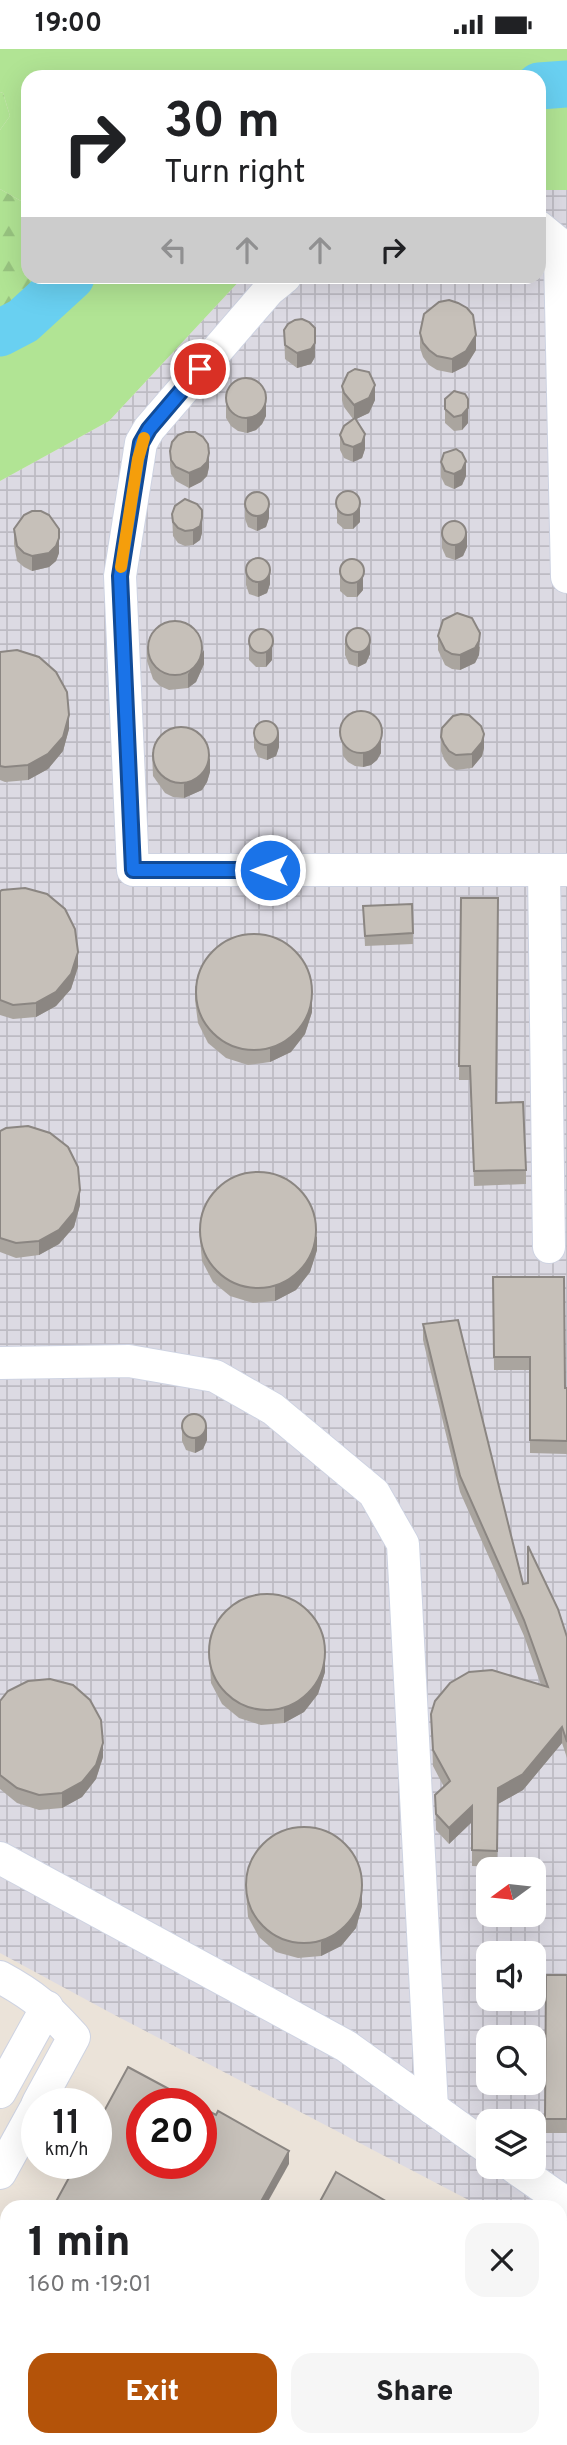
<!DOCTYPE html>
<html lang="en">
<head>
<meta charset="utf-8">
<style>
  :root { --surface:#fff; --page:#f6f6f6; --text:#202124; --muted:#757577; --accent:#b45309 }
  body { margin:0; font-family:Overpass,sans-serif; background:var(--page); color:var(--text); height:100vh; display:flex; flex-direction:column; font-size:26px; white-space:nowrap }
  * { box-sizing:border-box; margin:0 }
  p { font-size:23px; color:var(--muted) }
  .icon { flex:none; width:38px; height:38px; fill:none; stroke:currentColor; stroke-width:2; stroke-linecap:round; stroke-linejoin:round }
  .map { position:relative; flex:1; overflow:hidden }
  .side { position:absolute; left:0px; top:2151px; width:567px; height:247px; display:flex; flex-direction:column; background:var(--surface); border-radius:21px 21px 0 0; box-shadow:0 7px 28px #0002 }
  .side>* { flex:none }
  .guide { position:absolute; left:21px; top:21px; width:525px; height:214px; border-radius:21px; box-shadow:0 7px 28px #0002; background:#fff; color:var(--text); overflow:hidden }
  .needle { width:46px; rotate:255deg }
  .buttons { position:absolute; left:476px; top:1808px; display:grid; gap:14px }
  .buttons a { display:grid; place-items:center; width:70px; height:70px; border-radius:14px; background:var(--surface); box-shadow:0 7px 28px #0002; font-size:35px }
  .speed { position:absolute; left:21px; top:2039px; display:flex; gap:14px; font-size:35px; font-weight:700; text-align:center }
  .speed>* { display:grid; place-content:center; width:91px; height:91px; border-radius:50%; background:var(--surface); box-shadow:0 7px 28px #0002; line-height:1 }
  .speed small { font-size:18px; font-weight:400 }
  .speed .limit { border:10px solid #d22; background:#fff; color:#111 }
  .pin { position:absolute; display:grid; place-items:center; width:60px; height:60px; color:#fff; margin:-30px; border:4px solid #fff; border-radius:50%; box-shadow:0 2px 7px #0007 }
  .me { position:absolute; width:77px; margin:-38px; rotate:270deg; stroke-linejoin:round; filter:drop-shadow(0 0 5px #0008) }
  .turn { display:flex; align-items:center; gap:24px; height:147px; padding:0 28px; font-size:32px }
  .turn .icon { width:91px; height:91px; stroke-width:2.5 }
  .turn b { display:block; font-size:49px; line-height:60px }
  .lanes { display:flex; align-items:center; height:66px; padding:0 28px; background:#0003; justify-content:center; gap:35px; direction:ltr }
  .lanes .off { opacity:.35 }
  .round { display:grid; place-items:center; flex:none; width:74px; height:74px; border-radius:21px; background:var(--page) }
  .summary { display:flex; align-items:center; justify-content:space-between; height:119px; padding:0 28px }
  h1 { font-size:42px; font-weight:800; line-height:52px }
  .cta { display:flex; gap:14px; margin-top:auto; padding:14px 28px }
  .cta a { flex:1; height:80px; border-radius:21px; background:var(--accent); color:#fff; font-size:28px; font-weight:800; line-height:80px; text-align:center }
  .cta a+a { background:var(--page); color:var(--text) }
  .status { display:flex; justify-content:space-between; align-items:center; height:49px; padding:0 35px; background:var(--surface); direction:ltr }
  .status svg { height:19px; fill:currentColor }
  .map>svg:first-child { display:block }
  .industrial { fill:url(#industrial-grid); fill-rule:evenodd }
  .grass { fill:#b1e494 }
  .forest { fill:url(#forest-firs) }
  .lines { fill:none; stroke-linecap:round; stroke-linejoin:round }
  .river { stroke:#69d0f1; stroke-width:47 }
  .minor-casing { stroke:#ced3e2; stroke-width:34 }
  .minor { stroke:#fff; stroke-width:32 }
  .wall { fill:#aaa59f }
  .shaded-wall { fill:#8b8682 }
  .building { fill:#c6c0b9; stroke:#8b8682; stroke-width:2 }
  .route-casing { stroke:#114b97; stroke-width:18 }
  .route { stroke:#1a73e8; stroke-width:12 }
  .slow { stroke:#f59e0b; stroke-width:12 }
</style>
</head>
<body>
<div class="status"><b>19:00</b><svg viewBox="0 0 49 12"><path d="M0 12V9h3v3zM5 12V6h3v6zM10 12V3h3v9zM15 12V0h3v12zM26 1h20v11H26zM47 4h2v5h-2z"/></svg></div>
<div class="map">
<svg width="567" height="2396" viewBox="0 0 567 2396">
  <defs>
    <pattern id="industrial-grid" width="8" height="8" patternUnits="userSpaceOnUse" patternTransform="scale(1.75)"><rect width="8" height="8" fill="#dcdae3"/><path d="M0 4h8M4 0v8" fill="none" stroke="#bdbbc3"/></pattern>
    <pattern id="forest-firs" width="22" height="20" patternUnits="userSpaceOnUse" patternTransform="scale(1.75)"><rect width="22" height="20" fill="#b1e494"/><path d="M5 1l3.5 6h-7zM16 11l3.5 6h-7z" fill="#98c480"/></pattern>
  </defs>
  <rect width="100%" height="100%" fill="#ebe3d9"/>
  <path class="industrial" d="M539,141h28v2061l-7,-3v-41h-78l-373,-195 -109,-59v-1472l109,-60 134,-144h296zM488,1820h46v46h-46zM488,1904h46v46h-46zM488,1988h46v46h-46zM488,2072h46v46h-46z"/>
  <g class="grass">
    <polygon points="0,0 567,0 567,141 539,141 539,28 28,28 28,150 21,152 0,140 0,81 10,67 3,44 0,43"/>
    <polygon points="71,228 243,228 109,372 0,432 0,284 23,272"/>
  </g>
  <g class="forest">
    <polygon points="0,43 3,44 10,67 0,81"/>
    <polygon points="0,140 21,152 28,150 28,228 71,228 23,272 0,284"/>
  </g>
  <g class="lines">
    <g class="river">
      <polyline points="539,37 567,35"/>
      <polyline points="0,284 23,272 71,228"/>
    </g>
    <g class="minor-casing">
      <g id="minor">
        <polyline points="539,178 556,192 560,208 567,528"/>
        <polyline points="285,228 269,241 149,380 141,394 120,527 133,821 567,821"/>
        <polyline points="544,821 549,1198"/>
        <polyline points="0,1314 129,1312 215,1327 273,1360 374,1444 403,1495 432,2059"/>
        <polyline points="0,1809 346,1997 488,2099"/>
        <path d="M0,1928c35,19 48,31 74,60l-36,66"/>
        <polyline points="0,2043 47,1958"/>
        <polyline points="514,2118 567,2155"/>
        <polyline points="0,2124 37,2057"/>
      </g>
    </g>
    <use href="#minor" class="minor"/>
  </g>
  <g class="wall">
    <polygon points="284,281 315,308 311,315 297,319 285,310"/>
    <polygon points="420,284 476,301 466,317 452,324 437,321 429,316 423,308 420,299"/>
    <polygon points="342,337 375,351 369,364 356,370 365,400 362,409 353,413 344,409 340,401 340,386 353,370 344,358 342,351"/>
    <polygon points="454,342 468,374 462,381 454,382 445,374 445,350"/>
    <polygon points="226,345 266,367 262,375 256,381 247,384 238,382 231,377 226,369"/>
    <polygon points="170,402 209,418 207,427 201,433 189,439 176,432 171,425 170,416"/>
    <polygon points="441,413 466,427 462,436 454,440 445,436 441,428"/>
    <polygon points="343,443 360,473 353,480 344,480 337,474 337,450"/>
    <polygon points="245,455 269,469 266,478 257,482 248,478 245,470"/>
    <polygon points="172,465 202,484 200,491 193,496 185,497 178,494 173,487"/>
    <polygon points="14,480 59,504 56,512 49,518 32,522 24,518 17,512 14,495"/>
    <polygon points="442,485 467,498 463,507 455,511 446,508 442,499"/>
    <polygon points="346,511 363,541 357,548 347,548 340,542 340,518"/>
    <polygon points="246,521 270,535 267,544 258,548 249,545 246,536"/>
    <polygon points="256,580 272,611 266,618 256,618 249,611 249,587"/>
    <polygon points="438,587 480,598 479,606 475,614 460,621 452,620 445,616 438,601"/>
    <polygon points="345,591 370,605 366,614 358,618 349,615 345,606"/>
    <polygon points="147,597 204,615 196,633 188,639 169,641 160,637 153,630 147,612"/>
    <polygon points="0,603 69,680 63,702 48,720 28,731 5,733 0,731"/>
    <polygon points="341,676 381,704 377,711 371,716 363,718 355,717 348,713 343,707"/>
    <polygon points="254,684 279,698 276,707 267,711 258,708 254,699"/>
    <polygon points="441,688 484,699 482,707 472,719 456,721 449,717 444,710 441,702"/>
    <polygon points="152,703 210,723 207,733 202,741 184,749 173,748 165,744 153,727"/>
    <polygon points="0,842 78,918 71,940 56,957 36,968 13,970 0,966"/>
    <polygon points="461,849 496,1054 526,1121 526,1135 474,1137 470,1031 459,1031"/>
    <polygon points="363,857 413,884 413,895 365,897"/>
    <polygon points="195,937 312,963 305,985 291,1003 270,1013 248,1016 226,1009 208,994 198,974 195,951"/>
    <polygon points="0,1082 80,1156 74,1178 59,1195 39,1206 16,1209 0,1203"/>
    <polygon points="200,1175 317,1201 310,1223 296,1241 275,1252 253,1254 230,1247 213,1233 202,1212 200,1190"/>
    <polygon points="493,1228 565,1339 567,1339 567,1405 530,1404 530,1321 494,1321"/>
    <polygon points="423,1275 523,1535 567,1588 567,1709 562,1694 523,1741 498,1755 497,1818 472,1817 472,1773 449,1795 436,1781 435,1746 444,1738 433,1717 431,1665 541,1636 524,1587 460,1443 423,1291"/>
    <polygon points="182,1377 207,1391 203,1400 195,1404 186,1401 182,1392"/>
    <polygon points="209,1597 325,1623 318,1645 304,1663 284,1674 261,1676 239,1669 222,1655 211,1634"/>
    <polygon points="0,1652 103,1708 96,1730 82,1748 62,1759 39,1761 17,1754 0,1740"/>
    <polygon points="246,1831 362,1857 356,1879 341,1897 321,1907 298,1909 276,1903 259,1888 248,1868 246,1845"/>
    <polygon points="546,1926 567,1926 567,2084 545,2084"/>
  </g>
  <g class="shaded-wall">
    <polygon points="476,286 476,301 466,317 452,324 452,310"/>
    <polygon points="315,294 315,308 311,315 297,319 297,304"/>
    <polygon points="375,336 375,351 369,364 354,371 354,356"/>
    <polygon points="266,352 266,367 262,375 256,381 247,384 247,369"/>
    <polygon points="468,359 468,374 462,381 462,366"/>
    <polygon points="365,385 365,400 362,409 353,413 353,398"/>
    <polygon points="209,404 209,418 207,427 201,433 189,439 189,424"/>
    <polygon points="466,412 466,427 462,436 454,440 454,425"/>
    <polygon points="269,454 269,469 266,478 257,482 257,467"/>
    <polygon points="360,458 360,473 353,480 353,465"/>
    <polygon points="202,469 202,484 200,491 193,496 193,481"/>
    <polygon points="467,484 467,498 463,507 455,511 455,497"/>
    <polygon points="59,489 59,504 56,512 49,518 32,522 32,507"/>
    <polygon points="270,520 270,535 267,544 258,548 258,533"/>
    <polygon points="363,527 363,541 357,548 357,534"/>
    <polygon points="480,584 479,606 475,614 460,621 460,606"/>
    <polygon points="370,591 370,605 366,614 358,618 358,604"/>
    <polygon points="272,596 272,611 266,618 266,603"/>
    <polygon points="204,601 204,615 196,633 188,639 188,625"/>
    <polygon points="69,666 69,680 63,702 48,720 28,731 28,716"/>
    <polygon points="279,684 279,698 276,707 267,711 267,697"/>
    <polygon points="484,685 484,699 482,707 472,719 472,705"/>
    <polygon points="381,689 381,704 377,711 371,716 363,718 363,704"/>
    <polygon points="210,709 210,723 207,733 202,741 184,749 184,735"/>
    <polygon points="78,903 78,918 71,940 56,957 36,968 36,954"/>
    <polygon points="312,949 312,963 305,985 291,1003 270,1013 270,999"/>
    <polygon points="80,1141 80,1156 74,1178 59,1195 39,1206 39,1192"/>
    <polygon points="317,1187 317,1201 310,1223 296,1241 275,1252 275,1237"/>
    <polygon points="207,1377 207,1391 203,1400 195,1404 195,1390"/>
    <polygon points="325,1609 325,1623 318,1645 304,1663 284,1674 284,1659"/>
    <polygon points="562,1678 562,1694 523,1741 498,1755 497,1818 498,1739"/>
    <polygon points="103,1694 103,1708 96,1730 82,1748 62,1759 62,1744"/>
    <polygon points="472,1757 472,1773 449,1795 449,1779"/>
    <polygon points="362,1843 362,1857 356,1879 341,1897 321,1907 321,1893"/>
    <polygon points="289,2102 289,2115 265,2158 258,2158"/>
    <polygon points="129,2390 136,2390 133,2396 126,2396"/>
    <polygon points="414,2390 426,2390 423,2396 411,2396"/>
  </g>
  <g class="building">
    <polygon points="449,251 458,254 467,259 473,266 476,286 466,302 452,310 437,307 429,301 423,294 420,284 424,265 439,253"/>
    <polygon points="302,270 309,273 315,279 315,294 311,300 297,304 285,296 284,281 288,275 295,271"/>
    <polygon points="355,320 369,323 375,336 369,349 354,356 344,344 342,337 348,324"/>
    <circle cx="246" cy="349" r="20"/>
    <polygon points="454,342 465,345 468,350 468,359 462,366 454,368 445,360 445,350"/>
    <polygon points="355,369 365,385 362,394 353,398 344,395 340,386 344,377"/>
    <polygon points="186,383 195,383 203,388 208,395 209,404 207,413 201,419 189,424 176,418 171,411 170,402 172,393 178,386"/>
    <polygon points="456,400 462,404 466,412 462,421 454,425 445,422 441,413 444,404"/>
    <circle cx="348" cy="454" r="12"/>
    <circle cx="257" cy="455" r="12"/>
    <polygon points="185,450 197,455 202,461 202,469 200,477 193,481 185,482 178,479 173,473 172,465 175,457"/>
    <polygon points="32,462 41,462 49,466 59,480 59,489 56,497 49,504 32,507 24,504 17,497 14,480 24,466"/>
    <circle cx="454" cy="484" r="12"/>
    <circle cx="258" cy="521" r="12"/>
    <circle cx="352" cy="522" r="12"/>
    <polygon points="457,564 472,569 480,584 479,592 475,599 460,606 452,605 445,601 438,587 443,571"/>
    <circle cx="175" cy="599" r="27"/>
    <circle cx="358" cy="591" r="12"/>
    <circle cx="261" cy="592" r="12"/>
    <polygon points="17,601 39,608 56,623 67,643 69,666 63,688 48,705 28,716 5,718 0,717 0,603"/>
    <circle cx="361" cy="683" r="21"/>
    <polygon points="461,665 469,666 481,677 484,685 482,693 472,705 456,706 449,702 444,695 441,688 442,679 453,667"/>
    <circle cx="266" cy="684" r="12"/>
    <circle cx="181" cy="706" r="28"/>
    <polygon points="25,839 47,845 65,860 75,880 78,903 71,925 56,943 36,954 13,956 0,951 0,842 2,841"/>
    <polygon points="461,849 498,849 496,1054 523,1053 526,1121 474,1122 470,1017 459,1017"/>
    <polygon points="412,855 413,884 365,887 363,857"/>
    <circle cx="254" cy="943" r="58"/>
    <polygon points="28,1077 50,1084 68,1098 78,1118 80,1141 74,1163 59,1181 39,1192 16,1194 0,1189 0,1082 6,1079"/>
    <circle cx="258" cy="1181" r="58"/>
    <polygon points="493,1228 564,1228 565,1339 567,1339 567,1392 530,1391 530,1308 494,1308"/>
    <polygon points="458,1271 523,1535 528,1534 528,1497 558,1560 567,1588 567,1693 562,1678 523,1725 498,1739 497,1802 472,1801 472,1757 449,1779 436,1765 435,1746 450,1732 433,1701 431,1665 435,1652 450,1634 469,1623 492,1621 548,1638 524,1571 460,1427 423,1275"/>
    <circle cx="194" cy="1377" r="12"/>
    <circle cx="267" cy="1603" r="58"/>
    <polygon points="50,1630 73,1636 90,1651 101,1671 103,1694 96,1716 82,1733 62,1744 39,1746 17,1739 0,1726 0,1652 8,1642 28,1632"/>
    <circle cx="304" cy="1836" r="58"/>
    <polygon points="546,1926 567,1926 567,2070 545,2070"/>
    <polygon points="128,2018 195,2054 142,2054 142,2114 201,2114 201,2058 216,2066 218,2062 289,2102 258,2158 53,2158 77,2114 96,2114 96,2077"/>
    <polygon points="336,2123 396,2158 317,2158"/>
    <polygon points="7,2245 7,2390 129,2390 126,2396 0,2396 0,2258"/>
    <polygon points="560,2253 567,2257 567,2394 566,2396 476,2396 479,2390 560,2390"/>
    <polygon points="171,2390 414,2390 411,2396 168,2396"/>
  </g>
  <g class="lines">
    <g class="route-casing">
      <polyline id="route" points="200,320 149,380 141,394 120,527 133,821 270,821"/>
    </g>
    <use href="#route" class="route"/>
    <polyline class="slow" points="121,518 138,410 144,389"/>
  </g>
</svg>
<div class="buttons">
<a><svg class="needle" viewBox="-14 -14 28 28"><path d="M0-13l5 13h-10z" fill="#e53935"/><path d="M0 13l5-13h-10z" fill="#757577"/></svg></a>
<a><svg class="icon" aria-label="sound" viewBox="0 0 24 24"><path d="M4 9h4l5-4v14l-5-4H4zM17 9q2 3 0 6"/></svg></a>
<a><svg class="icon" aria-label="search" viewBox="0 0 24 24"><circle cx="10" cy="10" r="6"/><path d="M15 15l6 6"/></svg></a>
<a><svg class="icon" aria-label="layers" viewBox="0 0 24 24"><path d="M12 4l9 5-9 5-9-5zM3 14l9 5 9-5"/></svg></a>
</div>
<div class="speed"><div>11<small>km/h</small></div><div class="limit">20</div></div>
<div class="pin" style="left:200px;top:320px;background:#d93025"><svg class="icon" aria-label="arrive" viewBox="0 0 24 24"><path d="M6 21V4h12l-3 4 3 4H6"/></svg></div>
<svg class="me" style="left:270px;top:821px" viewBox="-20 -20 40 40"><circle r="17" fill="#1a73e8" stroke="#fff" stroke-width="3"/><path d="M0-11L8 9 0 5-8 9z" fill="#fff"/></svg>
<div class="guide">
<div class="turn"><svg class="icon" aria-label="right" viewBox="0 0 24 24"><path d="M7 20v-9h11M14 6l5 5-5 5"/></svg><div><b>30 m</b>Turn right</div></div>
<div class="lanes"><svg class="icon off" aria-label="left" viewBox="0 0 24 24"><path d="M17 20v-9H6M10 6l-5 5 5 5"/></svg><svg class="icon off" aria-label="ahead" viewBox="0 0 24 24"><path d="M12 20V5M6 11l6-6 6 6"/></svg><svg class="icon off" aria-label="ahead" viewBox="0 0 24 24"><path d="M12 20V5M6 11l6-6 6 6"/></svg><svg class="icon" aria-label="right" viewBox="0 0 24 24"><path d="M7 20v-9h11M14 6l5 5-5 5"/></svg></div>
</div>
<section class="side">
<div class="summary"><div><h1>1 min</h1><p>160 m · 19:01</p></div><a class="round"><svg class="icon" aria-label="close" viewBox="0 0 24 24"><path d="M6 6l12 12M18 6L6 18"/></svg></a></div>
<div class="cta"><a>Exit</a><a>Share</a></div>
</section>
</div>
</body>
</html>
